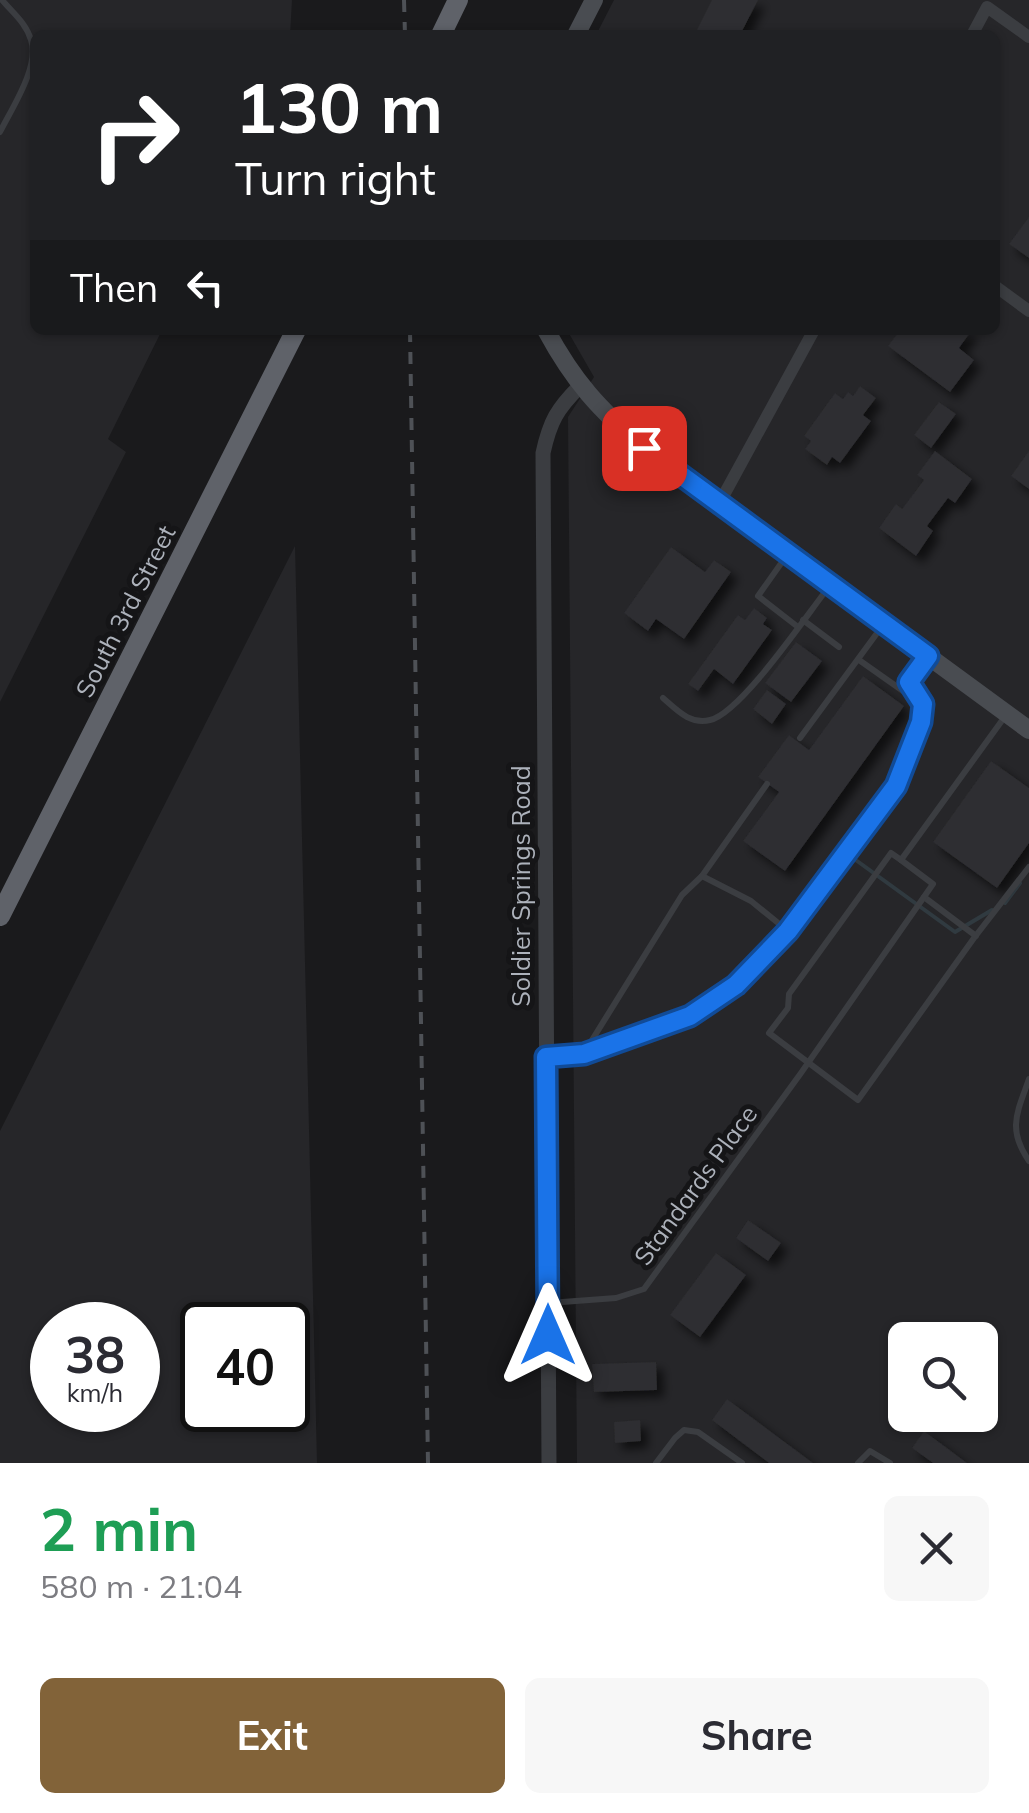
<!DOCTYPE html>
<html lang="en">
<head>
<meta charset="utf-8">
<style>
  :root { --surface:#fff; --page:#f7f7f7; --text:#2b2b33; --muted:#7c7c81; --accent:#826339 }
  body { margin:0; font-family:Mulish,sans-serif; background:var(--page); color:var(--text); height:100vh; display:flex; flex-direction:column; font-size:38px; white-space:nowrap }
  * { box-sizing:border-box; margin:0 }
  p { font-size:32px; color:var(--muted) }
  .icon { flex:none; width:55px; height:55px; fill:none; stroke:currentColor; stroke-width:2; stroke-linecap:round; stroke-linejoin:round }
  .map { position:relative; height:1463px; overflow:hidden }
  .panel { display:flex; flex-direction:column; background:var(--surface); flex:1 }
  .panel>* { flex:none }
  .top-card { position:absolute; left:30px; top:30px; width:970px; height:305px; border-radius:15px; box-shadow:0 2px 8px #0004; background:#202124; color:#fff; overflow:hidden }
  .buttons { position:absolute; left:888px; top:1322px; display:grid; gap:20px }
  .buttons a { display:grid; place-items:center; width:110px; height:110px; border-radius:15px; background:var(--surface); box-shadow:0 2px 8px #0004; font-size:50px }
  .speed { position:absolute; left:30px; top:1302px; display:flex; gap:20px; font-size:50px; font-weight:700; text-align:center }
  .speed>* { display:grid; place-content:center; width:130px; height:130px; border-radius:50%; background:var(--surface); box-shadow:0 2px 8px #0004; line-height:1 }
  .speed small { font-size:25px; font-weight:400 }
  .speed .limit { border:5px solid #111; border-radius:15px; background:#fff; color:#111 }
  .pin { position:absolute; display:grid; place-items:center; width:85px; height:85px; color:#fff; margin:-42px; border-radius:20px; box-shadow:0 5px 15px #0006 }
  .me { position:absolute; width:110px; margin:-55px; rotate:0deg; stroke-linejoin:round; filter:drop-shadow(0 0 8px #0008) }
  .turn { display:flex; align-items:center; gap:35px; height:210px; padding:0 40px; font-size:45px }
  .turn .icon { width:130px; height:130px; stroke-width:2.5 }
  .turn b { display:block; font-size:70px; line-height:85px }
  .then { display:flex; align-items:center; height:95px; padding:0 40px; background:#0003; gap:20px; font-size:38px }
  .round { display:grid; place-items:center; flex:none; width:105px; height:105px; border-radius:15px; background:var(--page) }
  .headline { display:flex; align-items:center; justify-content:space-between; height:170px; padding:0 40px }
  h1 { font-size:60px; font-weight:700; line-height:75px; color:#1e9e55 }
  .cta { display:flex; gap:20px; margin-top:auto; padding:20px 40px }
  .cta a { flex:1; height:115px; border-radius:15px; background:var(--accent); color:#fff; font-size:40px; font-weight:700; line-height:115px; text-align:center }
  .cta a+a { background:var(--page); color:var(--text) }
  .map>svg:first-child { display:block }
  .built { fill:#262629; fill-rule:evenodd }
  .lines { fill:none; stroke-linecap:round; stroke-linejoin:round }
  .stream { stroke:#303a40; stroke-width:4 }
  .building { fill:#2d2d30; filter:url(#shadow) }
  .service { stroke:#3b3d41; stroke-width:6 }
  .minor { stroke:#3b3d41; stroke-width:12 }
  .tertiary { stroke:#3b3d41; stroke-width:15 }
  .secondary { stroke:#494c51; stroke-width:18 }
  .trunk { stroke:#5f6269; stroke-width:20 }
  .rail { stroke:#4e5156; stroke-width:4; stroke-dasharray:12 10; stroke-linecap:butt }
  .route-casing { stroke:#114b97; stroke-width:25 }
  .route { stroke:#1a73e8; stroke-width:18 }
  .labels { text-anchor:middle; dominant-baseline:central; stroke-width:10; stroke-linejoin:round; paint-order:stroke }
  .street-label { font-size:25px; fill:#adb2bb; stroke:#151517 }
</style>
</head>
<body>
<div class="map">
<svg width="1029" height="1463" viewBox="0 0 1029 1463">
  <defs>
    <filter id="shadow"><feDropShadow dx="7" dy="7" stdDeviation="5" flood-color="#0009"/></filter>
  </defs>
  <rect width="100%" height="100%" fill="#1a1a1c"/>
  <g class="built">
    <polygon points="0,0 292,0 290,35 35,35 35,330 162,330 108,439 126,452 0,702"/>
    <path d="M614,0h415v1463h-452l-9,-1046 26,-40 -27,-47h428v-295h-399zM905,1340h75v75h-75z"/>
    <path d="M295,546l22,917h-317v-332zM138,1325v85h-86v-85zM202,1325h86v85h-86z"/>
  </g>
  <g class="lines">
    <g class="stream">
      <polyline points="853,858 955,932 992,910"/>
      <polyline points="1005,903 1020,883"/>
    </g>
  </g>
  <g class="building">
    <polygon points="712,0 758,0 740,35 701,35 696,32"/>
    <polygon points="1029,217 1029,258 1009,244"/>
    <polygon points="900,330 972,330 959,348 974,360 950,392 888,346"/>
    <polygon points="860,386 876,398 863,415 871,421 840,463 832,457 827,465 805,449 811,441 804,436 835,393 843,399 848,392 853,396"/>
    <polygon points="939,402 956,414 931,448 914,435"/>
    <polygon points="935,451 972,479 955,503 948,498 927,526 933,531 916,556 879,528 896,504 902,509 924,480 917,475"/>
    <polygon points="1029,451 1029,489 1011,476"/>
    <polygon points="671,547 705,572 714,560 731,572 684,639 656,619 648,631 624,613"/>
    <polygon points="754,608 767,618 763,624 772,630 733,684 714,669 698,691 688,684 738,615 745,620"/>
    <polygon points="796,642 822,661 791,702 765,683"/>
    <polygon points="863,676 904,706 785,871 743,841 779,792 758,777 789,735 809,750"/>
    <polygon points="767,690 786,704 772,724 753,709"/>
    <polygon points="991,761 1029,788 1029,843 997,888 933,842"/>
    <polygon points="748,1220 781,1243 768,1261 736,1238"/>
    <polygon points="716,1253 746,1275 700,1337 670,1315"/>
    <polygon points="656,1362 657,1390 594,1392 592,1364"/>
    <polygon points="727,1399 813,1463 769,1463 712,1420"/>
    <polygon points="640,1420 641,1441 615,1443 614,1422"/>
    <polygon points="924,1431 967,1463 933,1463 912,1448"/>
  </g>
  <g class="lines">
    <g class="service">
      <path d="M0,132c12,-24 40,-66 31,-92 -5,-17 -18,-27 -29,-40"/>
      <polyline points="787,555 758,596 798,627"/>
      <polyline points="803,620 839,647"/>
      <polyline points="859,660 903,691 928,658"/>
      <path d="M663,698c14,12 27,27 47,22 31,-7 96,-104 118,-132"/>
      <polyline points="1006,715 901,860 891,853 789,994 788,1008 769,1033 858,1100 974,938 1029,867"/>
      <polyline points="800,738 883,625"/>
      <polyline points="702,876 767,784"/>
      <polyline points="924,897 976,936"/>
      <polyline points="584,1053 682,895 702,876 751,901 788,931"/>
      <polyline points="547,1057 584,1054 690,1016 736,985 788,931 895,786 921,721 923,704 909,682"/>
      <path d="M1029,1079c-12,34 -22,50 0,82"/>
      <polyline points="549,1303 616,1298 644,1289 801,1073 933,884 901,860"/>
      <polyline points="656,1463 675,1438 684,1430 698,1432 742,1463"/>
      <polyline points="858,1463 870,1451 890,1463"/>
    </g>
    <g class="minor">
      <polyline points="972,35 987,7 1029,37"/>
      <polyline points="995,286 1029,311"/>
      <polyline points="719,504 814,330"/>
    </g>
    <path class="tertiary" d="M549,1463l-6,-1010c7,-32 14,-44 37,-67"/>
    <g class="secondary">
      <polyline points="576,35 594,0"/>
      <path d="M546,330c28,52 53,79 98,118l385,282"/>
    </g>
    <g class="trunk">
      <polyline points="441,35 458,0"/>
      <polyline points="0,916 296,330"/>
    </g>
    <g class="rail">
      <polyline points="404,0 405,35"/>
      <polyline points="410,330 428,1463"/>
    </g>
  </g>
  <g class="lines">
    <g class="route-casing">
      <polyline id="route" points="548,1335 546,1057 584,1054 690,1016 736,985 788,931 896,786 921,722 923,704 909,682 928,656 644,448"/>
    </g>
    <use href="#route" class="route"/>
  </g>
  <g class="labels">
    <g class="street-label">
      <text transform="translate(125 611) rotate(-63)">South 3rd Street</text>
      <text transform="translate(520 886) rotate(-90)">Soldier Springs Road</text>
      <text transform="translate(695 1185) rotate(-54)">Standards Place</text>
    </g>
  </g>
</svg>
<div class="buttons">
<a><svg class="icon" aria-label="search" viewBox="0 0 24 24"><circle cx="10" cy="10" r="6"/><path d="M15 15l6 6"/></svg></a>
</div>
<div class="speed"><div>38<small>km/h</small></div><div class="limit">40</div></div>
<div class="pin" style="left:644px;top:448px;background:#d93025"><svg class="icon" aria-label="arrive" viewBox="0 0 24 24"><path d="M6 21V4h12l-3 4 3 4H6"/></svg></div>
<svg class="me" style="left:548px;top:1335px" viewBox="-20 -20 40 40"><path d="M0-17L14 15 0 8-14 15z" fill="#1a73e8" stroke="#fff" stroke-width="4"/></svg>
<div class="top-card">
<div class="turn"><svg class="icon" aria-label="right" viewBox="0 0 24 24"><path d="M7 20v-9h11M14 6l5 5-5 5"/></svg><div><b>130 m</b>Turn right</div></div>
<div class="then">Then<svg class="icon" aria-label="left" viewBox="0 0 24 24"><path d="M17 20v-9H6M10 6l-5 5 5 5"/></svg></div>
</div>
</div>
<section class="panel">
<div class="headline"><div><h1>2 min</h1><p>580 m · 21:04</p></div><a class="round"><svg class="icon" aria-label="close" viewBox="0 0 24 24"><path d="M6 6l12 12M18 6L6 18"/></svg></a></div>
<div class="cta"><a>Exit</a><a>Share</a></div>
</section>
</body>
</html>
